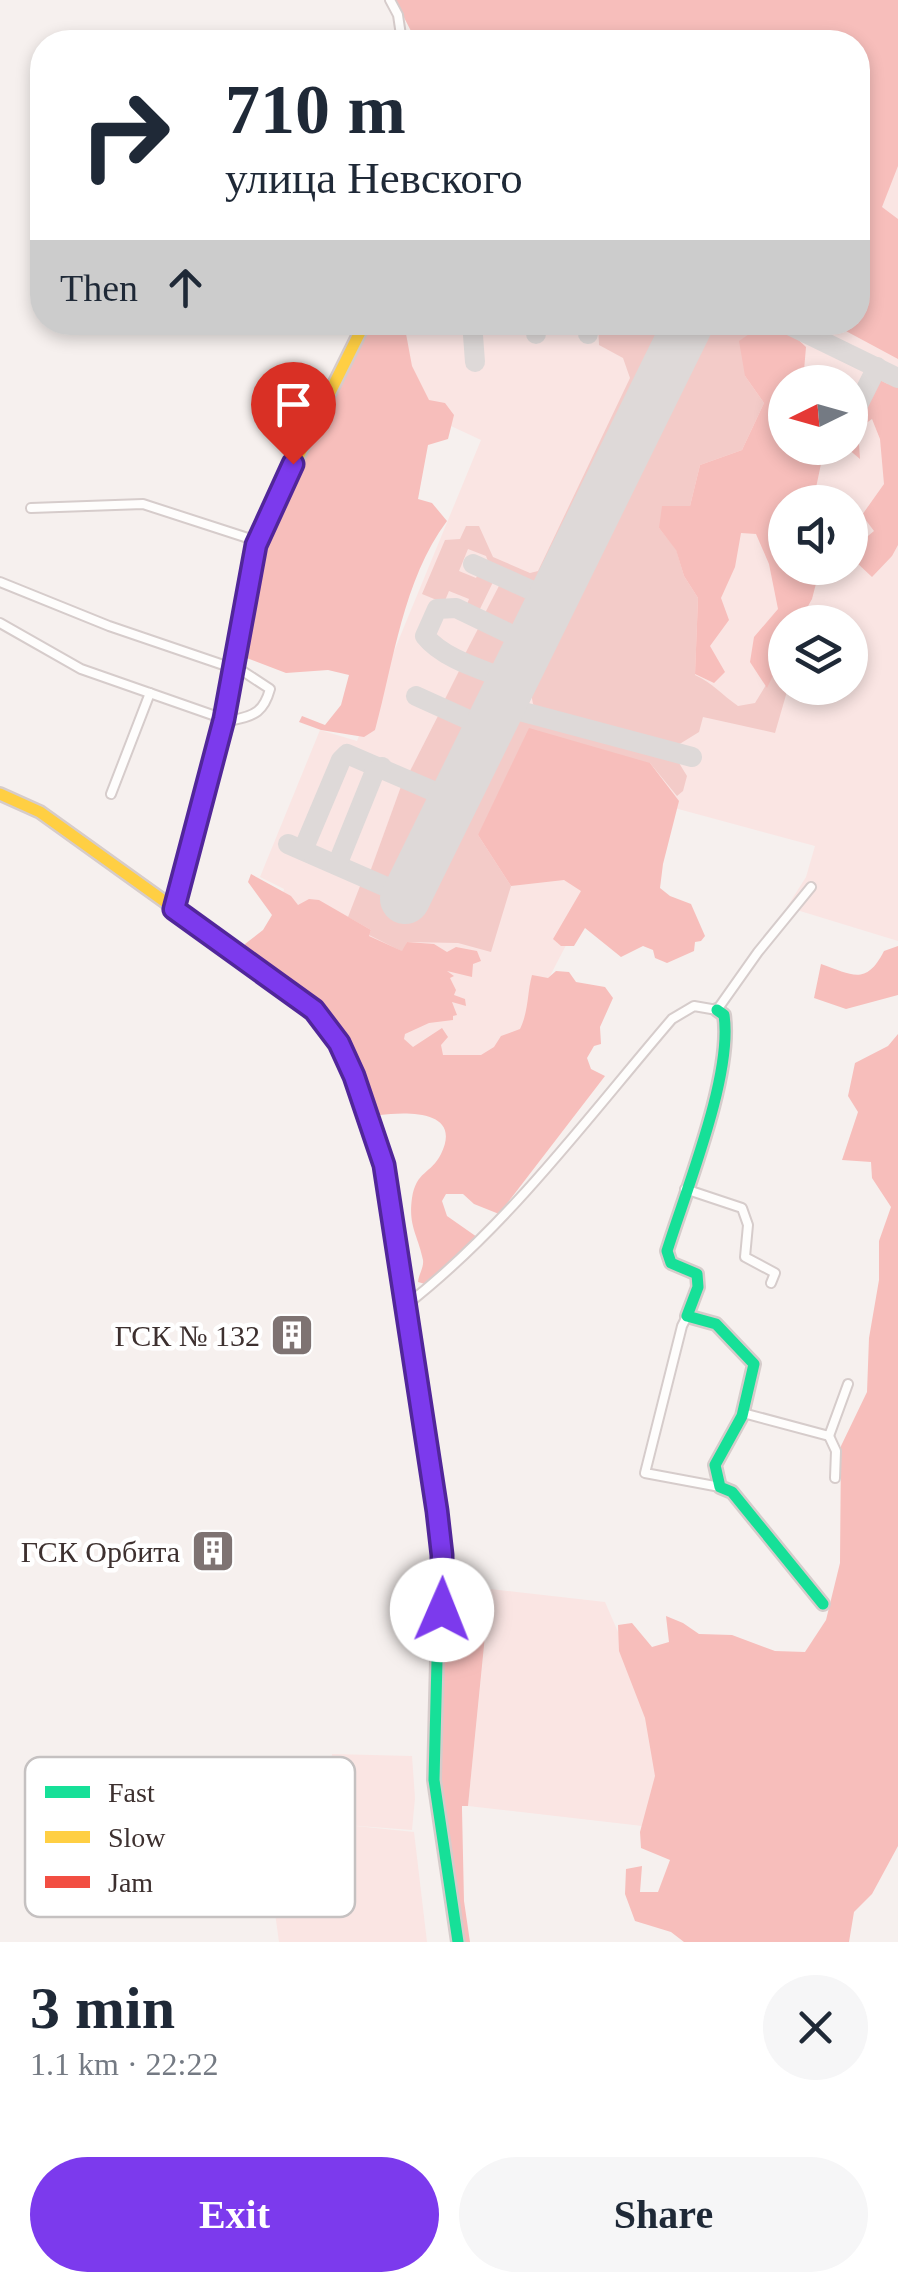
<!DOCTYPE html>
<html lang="en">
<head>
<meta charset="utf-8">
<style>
  :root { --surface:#fff; --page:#f6f6f7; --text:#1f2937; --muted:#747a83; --accent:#7c3aed }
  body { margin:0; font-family:Georgia,serif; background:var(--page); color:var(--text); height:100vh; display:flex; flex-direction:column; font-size:38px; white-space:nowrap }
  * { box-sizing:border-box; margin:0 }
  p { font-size:32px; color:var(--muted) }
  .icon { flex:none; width:55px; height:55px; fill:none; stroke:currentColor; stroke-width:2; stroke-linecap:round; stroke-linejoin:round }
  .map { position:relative; height:1942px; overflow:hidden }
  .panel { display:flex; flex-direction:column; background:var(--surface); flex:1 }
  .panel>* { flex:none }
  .top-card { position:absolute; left:30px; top:30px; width:840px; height:305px; border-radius:40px; box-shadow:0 5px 15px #0003; background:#fff; color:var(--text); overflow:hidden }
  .needle { width:65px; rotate:265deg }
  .buttons { position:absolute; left:768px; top:365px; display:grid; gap:20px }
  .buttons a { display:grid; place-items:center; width:100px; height:100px; border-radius:50%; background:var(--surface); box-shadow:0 5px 15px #0003; font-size:50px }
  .pin { position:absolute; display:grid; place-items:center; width:85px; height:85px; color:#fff; margin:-102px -42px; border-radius:50% 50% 50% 0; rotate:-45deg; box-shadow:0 0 10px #0007 }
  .pin .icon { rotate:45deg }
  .me { position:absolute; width:110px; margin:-55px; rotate:1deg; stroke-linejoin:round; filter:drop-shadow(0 0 8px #0008) }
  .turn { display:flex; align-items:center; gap:35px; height:210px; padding:0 30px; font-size:45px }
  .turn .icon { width:130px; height:130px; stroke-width:2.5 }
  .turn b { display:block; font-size:70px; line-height:85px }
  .then { display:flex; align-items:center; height:95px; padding:0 30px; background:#0003; gap:20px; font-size:38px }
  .round { display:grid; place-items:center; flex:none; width:105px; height:105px; border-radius:52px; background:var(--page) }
  .head { display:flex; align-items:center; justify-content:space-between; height:170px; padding:0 30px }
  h1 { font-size:60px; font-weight:600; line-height:75px }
  .primary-button { display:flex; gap:20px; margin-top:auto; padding:20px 30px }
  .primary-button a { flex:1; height:115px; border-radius:60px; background:var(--accent); color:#fff; font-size:40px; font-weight:600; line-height:115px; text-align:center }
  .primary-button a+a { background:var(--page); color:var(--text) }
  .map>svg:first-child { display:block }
  .built { fill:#fae5e3; fill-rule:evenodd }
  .green { fill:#f3cbc8 }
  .forest { fill:#f7bebb }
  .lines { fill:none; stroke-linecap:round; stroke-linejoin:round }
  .taxiway { stroke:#ded9d8; stroke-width:20 }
  .runway { stroke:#ded9d8; stroke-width:50 }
  .street-casing { stroke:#d6cccb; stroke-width:12 }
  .fast-casing { stroke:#d6cccb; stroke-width:16 }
  .slow-casing { stroke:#d6cccb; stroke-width:16 }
  .jam-casing { stroke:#d6cccb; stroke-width:16 }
  .street { stroke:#fefdfc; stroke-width:8 }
  .fast { stroke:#16e098; stroke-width:11 }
  .slow { stroke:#ffcf43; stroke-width:11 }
  .jam { stroke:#f24e42; stroke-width:11 }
  .route-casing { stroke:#51269a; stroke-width:25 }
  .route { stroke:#7c3aed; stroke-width:18 }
  .labels { text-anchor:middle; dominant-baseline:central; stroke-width:9; stroke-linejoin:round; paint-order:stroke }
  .poi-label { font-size:30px; fill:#3d302f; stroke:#fff; text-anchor:end }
  .key { fill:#fff; stroke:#c5c1c1; stroke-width:2.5 }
  .key-label { font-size:28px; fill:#3d302f }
</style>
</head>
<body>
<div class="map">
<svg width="898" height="1942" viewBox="0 0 898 1942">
  <rect width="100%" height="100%" fill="#f6f0ee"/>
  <g class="built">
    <path d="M858,135l40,17v789l-111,-34 19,-30 9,-31 -192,-52 -21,82 -118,227 -152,-93 -54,-99 6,-22 -24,-12 60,-147 37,11 124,-301 -129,-60 28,-57 478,-1zM785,382h65v66h-65zM785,502h65v66h-65zM785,622h65v66h-65z"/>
    <polygon points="490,1589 605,1602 662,1733 651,1827 468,1806"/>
    <polygon points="332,1754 412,1756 415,1798 412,1830 346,1825 414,1832 427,1942 279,1942 264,1833 328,1824"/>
  </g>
  <g class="green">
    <polygon points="598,323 669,323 539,588 490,567 486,556 468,549 459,571 476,578 479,572 494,580 478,613 466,607 469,599 449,591 444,603 422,594 445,540 460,539 466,526 479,526 493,557 530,573 538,571 630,378 623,358 599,345"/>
    <path d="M708,323h54l10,5 -17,2 -10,46 19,27 -22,47 -42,15 -10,41 -31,22 17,21 8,27 14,22 -3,77c18,8 27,20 43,31l17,-3 30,-49v34h3l-13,45 -72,-16 -4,15 -21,13 -139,-34 -6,-7 -3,-16z"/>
    <polygon points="502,580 535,597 518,632 484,615"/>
    <polygon points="481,623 514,640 498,671 465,654"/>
    <polygon points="462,665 493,681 475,717 444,701"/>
    <polygon points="439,714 469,729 441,786 410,771"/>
    <polygon points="527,717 676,758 687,776 683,791 677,796 650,763 478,835 511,886 491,952 458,943 407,942 403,952 369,935 371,930 348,917 362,881 420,906 511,721"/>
    <polygon points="403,781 436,797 393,884 370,872"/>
  </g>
  <g class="forest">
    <polygon points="395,0 898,0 898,166 882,207 898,219 898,359 831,323 858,322 858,42 413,42 412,33"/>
    <path d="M370,323h34l8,43 17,34 16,3 9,12 -6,24 -20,6 -10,54 14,4 15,18c-44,59 -53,140 -72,209l-11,7 -43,-7 -22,-8 3,-6 23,9 16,-20 8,-30 -21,-5 -42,3 -50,-19 26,-112z"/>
    <polygon points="785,327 806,347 803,382 785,382 785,448 833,448 822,459 813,502 785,502 785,568 820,568 812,599 799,622 785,622 785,650 767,688 750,662 754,637 778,609 769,564 756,534 741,533 735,567 721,598 729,620 710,646 725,672 714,683 695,674 698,598 684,576 676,550 659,528 662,506 690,506 700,465 742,450 764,403 745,376 739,341 755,330"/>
    <polygon points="878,379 888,384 898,383 898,545 892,556 872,577 855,561 851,550 874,531 862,515 884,484 880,439 872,419 858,429 860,459 847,448 850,448 850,417 861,418 869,391"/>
    <polygon points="529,728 650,763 679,801 663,864 660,888 670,896 691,904 705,936 701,941 695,942 694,951 667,963 655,958 653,950 643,946 621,957 585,928 574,946 561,946 553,939 581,891 564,880 511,886 478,835"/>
    <path d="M251,874l40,22 7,9 11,-6 10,1 52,30 -2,6 33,15 5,-9 27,2 13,8 9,-5 21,4 4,10 -8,3 -1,13 -25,-6 7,5 -4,2 6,12 -2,5 11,4 1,7 -14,-4 5,13 -4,1v4l-24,3 -24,11 -1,5 9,8 29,-19 6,9 -7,8 2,10h38l13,-8 7,-11 19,-7c9,-19 7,-36 12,-54l16,3 8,-7 13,1 7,10 29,5 8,11 -13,29 1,17 -7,2 -7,12 4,11 14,7 -106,138 -25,-10 -11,-10h-17l-4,7 5,15 30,21 -52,47 -7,-2c1,-9 6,-14 5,-22 -5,-25 -15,-34 -11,-62 4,-27 19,-24 29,-44 22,-45 -36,-42 -61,-39 -14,-19 -17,-46 -29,-66 -25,-45 -67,-66 -106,-95v-10l18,-14 9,-15 -24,-33z"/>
    <path d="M898,946v49l-52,14 -32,-11 7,-34c32,11 45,22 63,-13z"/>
    <polygon points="898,1034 898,1846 872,1894 854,1912 849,1942 684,1942 671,1932 635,1921 625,1894 626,1869 642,1866 640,1892 658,1892 670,1860 641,1848 640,1832 655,1776 645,1718 619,1651 618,1625 632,1623 652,1647 669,1642 666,1616 683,1623 699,1634 732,1635 775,1651 805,1652 826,1620 840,1563 841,1446 867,1392 869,1338 879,1280 879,1241 891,1207 872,1178 871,1162 842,1160 858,1112 848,1096 855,1063 888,1046"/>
    <polygon points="447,1612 487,1616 468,1806 462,1806 462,1810 464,1901 470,1942 461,1942 441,1805 437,1745"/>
  </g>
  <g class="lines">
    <g class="taxiway">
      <polyline points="472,322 475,362"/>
      <polyline points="536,322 536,334"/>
      <polyline points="783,322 898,378"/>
      <polyline points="588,334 589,322"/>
      <polyline points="856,409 877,367"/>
      <polyline points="473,564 553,600"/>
      <path d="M513,682c-28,-12 -69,-22 -88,-46l12,-27 19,-1 75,36"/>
      <polyline points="416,696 489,729"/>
      <polyline points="501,706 692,757"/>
      <polyline points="288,844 407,896"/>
      <polyline points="303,850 341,760 347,754 454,800"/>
      <polyline points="337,865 375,771 382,767"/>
    </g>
    <polyline class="runway" points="405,899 689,322"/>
    <g class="street-casing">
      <g id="street">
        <polyline points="390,0 398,15 402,42"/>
        <polyline points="31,508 143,504 257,541"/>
        <path d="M0,582l109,44 135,46 26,17c-6,22 -15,27 -37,31l-8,-6"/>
        <polyline points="0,623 81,669 224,719"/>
        <polyline points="111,794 150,693"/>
        <polyline points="685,1189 742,1208 748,1225 745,1257 775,1273 771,1283"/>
        <path d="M405,1306c104,-81 182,-188 267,-287l22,-13 23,4 41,-58 53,-65"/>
        <polyline points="687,1316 682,1326 645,1473 720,1487"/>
        <polyline points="743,1413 829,1436 848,1384"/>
        <polyline points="829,1436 836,1451 835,1478"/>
      </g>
    </g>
    <g class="fast-casing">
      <g id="fast">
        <path d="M717,1010l7,5c9,60 -38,175 -57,236l4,12 26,11 1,13 -11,29 29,8 38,40 -12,52 -27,49 5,22 12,5 91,112"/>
        <polyline points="440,1541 434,1780 458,1942"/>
      </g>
    </g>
    <g class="slow-casing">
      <g id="slow">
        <polyline points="246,601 259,535 365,322"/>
        <path d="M0,794l40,18 266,191c9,10 19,19 26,29 27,39 40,94 52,140"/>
      </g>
    </g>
    <g class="jam-casing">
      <g id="jam">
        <polyline points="173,909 224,719 246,601"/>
        <polyline points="384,1172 440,1541"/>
      </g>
    </g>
    <use href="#street" class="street"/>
    <use href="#fast" class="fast"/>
    <use href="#slow" class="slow"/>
    <use href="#jam" class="jam"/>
  </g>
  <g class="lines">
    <g class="route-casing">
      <polyline id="route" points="293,464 256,545 224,719 174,909 314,1010 339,1043 354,1076 384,1165 437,1511 442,1555 442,1610"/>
    </g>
    <use href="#route" class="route"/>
  </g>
  <defs>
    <g id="building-square" transform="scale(2.25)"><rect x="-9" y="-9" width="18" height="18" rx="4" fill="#7e7372" stroke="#fff"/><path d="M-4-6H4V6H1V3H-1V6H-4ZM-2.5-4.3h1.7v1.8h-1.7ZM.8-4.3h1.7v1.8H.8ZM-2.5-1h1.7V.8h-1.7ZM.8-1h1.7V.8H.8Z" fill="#fff"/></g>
  </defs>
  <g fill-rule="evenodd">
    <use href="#building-square" x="292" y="1335"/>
    <use href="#building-square" x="213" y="1551"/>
  </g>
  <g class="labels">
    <g class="poi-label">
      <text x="260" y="1335">ГСК № 132</text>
      <text x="180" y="1551">ГСК Орбита</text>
    </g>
  </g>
  <rect x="25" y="1757" width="330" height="160" rx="15" class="key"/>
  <rect x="45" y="1786" width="45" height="12" fill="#16e098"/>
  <rect x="45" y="1831" width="45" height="12" fill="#ffcf43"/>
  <rect x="45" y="1876" width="45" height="12" fill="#f24e42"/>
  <g class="key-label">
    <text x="108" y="1802">Fast</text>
    <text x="108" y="1847">Slow</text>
    <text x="108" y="1892">Jam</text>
  </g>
</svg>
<div class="buttons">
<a><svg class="needle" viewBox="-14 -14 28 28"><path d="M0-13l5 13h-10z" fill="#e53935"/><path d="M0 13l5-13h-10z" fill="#747a83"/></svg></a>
<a><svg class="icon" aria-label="sound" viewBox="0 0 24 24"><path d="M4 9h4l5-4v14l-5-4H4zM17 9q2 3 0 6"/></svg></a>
<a><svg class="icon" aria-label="layers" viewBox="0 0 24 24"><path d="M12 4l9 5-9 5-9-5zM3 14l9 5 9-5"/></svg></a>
</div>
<div class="pin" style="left:293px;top:464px;background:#d93025"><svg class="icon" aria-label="arrive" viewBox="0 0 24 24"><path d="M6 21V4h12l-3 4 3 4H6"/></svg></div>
<svg class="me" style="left:442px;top:1610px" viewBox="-20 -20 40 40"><circle r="19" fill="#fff"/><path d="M0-13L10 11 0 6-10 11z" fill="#7c3aed"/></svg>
<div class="top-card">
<div class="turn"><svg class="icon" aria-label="right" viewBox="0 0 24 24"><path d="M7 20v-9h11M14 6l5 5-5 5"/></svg><div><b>710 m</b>улица Невского</div></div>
<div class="then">Then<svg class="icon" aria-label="ahead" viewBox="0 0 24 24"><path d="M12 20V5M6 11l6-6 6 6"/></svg></div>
</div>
</div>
<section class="panel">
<div class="head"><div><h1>3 min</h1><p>1.1 km · 22:22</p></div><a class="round"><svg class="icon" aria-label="close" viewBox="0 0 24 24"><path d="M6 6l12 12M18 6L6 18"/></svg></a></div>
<div class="primary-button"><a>Exit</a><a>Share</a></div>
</section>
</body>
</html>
